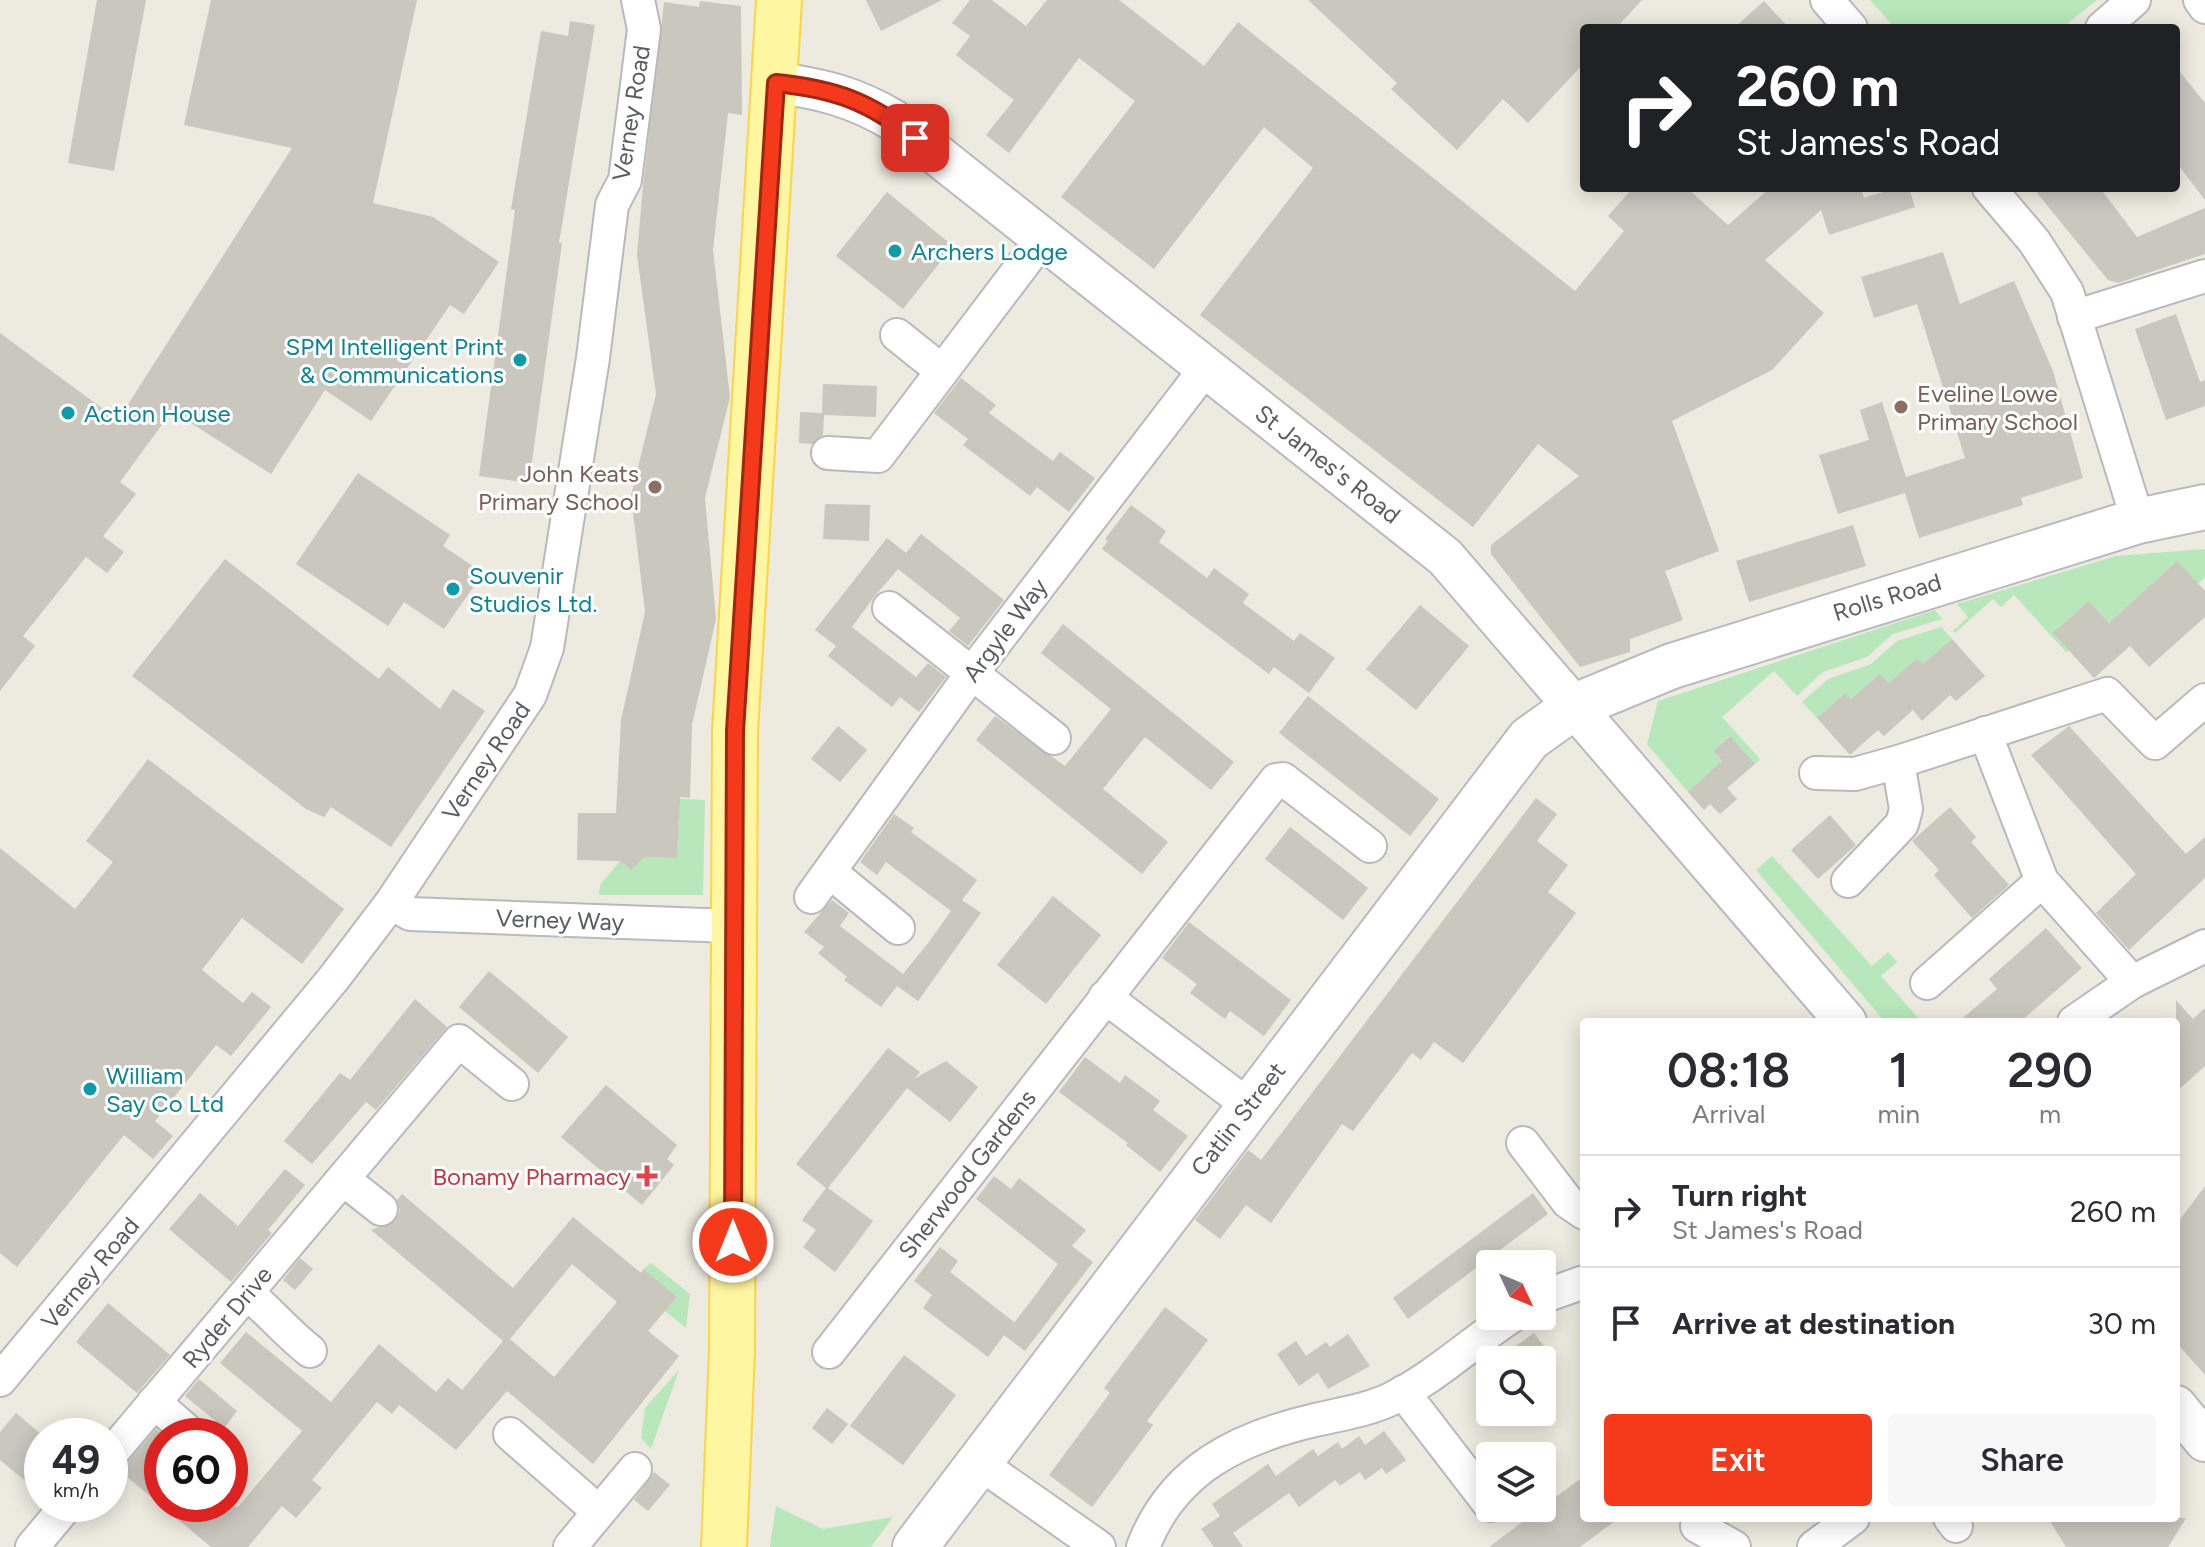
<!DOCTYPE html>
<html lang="en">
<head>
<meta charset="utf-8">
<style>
  :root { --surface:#fff; --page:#f7f7f7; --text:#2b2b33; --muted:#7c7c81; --line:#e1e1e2; --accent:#f53a1c }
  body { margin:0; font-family:Figtree,sans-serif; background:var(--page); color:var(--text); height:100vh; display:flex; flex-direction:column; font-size:30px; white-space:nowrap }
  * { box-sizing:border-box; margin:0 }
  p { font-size:26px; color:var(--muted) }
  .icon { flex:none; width:44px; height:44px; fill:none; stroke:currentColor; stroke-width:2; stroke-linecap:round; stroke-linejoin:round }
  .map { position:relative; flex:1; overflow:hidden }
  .drawer { position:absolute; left:1580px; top:1018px; width:600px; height:504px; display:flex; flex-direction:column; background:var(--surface); border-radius:8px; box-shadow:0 4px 20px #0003 }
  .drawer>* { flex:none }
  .top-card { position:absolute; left:1580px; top:24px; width:600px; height:168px; border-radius:8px; box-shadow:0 4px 20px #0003; background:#202124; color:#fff; overflow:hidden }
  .needle { width:52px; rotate:134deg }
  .tools { position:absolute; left:1476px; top:1250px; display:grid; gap:16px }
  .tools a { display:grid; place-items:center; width:80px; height:80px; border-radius:8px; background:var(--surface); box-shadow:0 4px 20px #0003; font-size:40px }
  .speed { position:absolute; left:24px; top:1418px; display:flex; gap:16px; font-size:40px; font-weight:700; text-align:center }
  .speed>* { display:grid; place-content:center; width:104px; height:104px; border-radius:50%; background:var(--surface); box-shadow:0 4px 20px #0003; line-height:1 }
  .speed small { font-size:20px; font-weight:400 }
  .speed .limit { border:12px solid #d22; background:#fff; color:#111 }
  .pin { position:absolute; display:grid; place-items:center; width:68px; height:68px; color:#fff; margin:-34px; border-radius:16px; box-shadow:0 4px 12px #0006 }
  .me { position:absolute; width:88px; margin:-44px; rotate:0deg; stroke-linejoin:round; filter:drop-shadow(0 0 6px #0008) }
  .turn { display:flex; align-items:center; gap:28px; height:168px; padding:0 24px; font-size:36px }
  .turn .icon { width:104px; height:104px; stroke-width:2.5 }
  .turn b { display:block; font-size:56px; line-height:68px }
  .eta { display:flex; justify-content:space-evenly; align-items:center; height:136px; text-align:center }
  .eta b { font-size:48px; font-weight:600; line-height:56px }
  .action { display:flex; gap:16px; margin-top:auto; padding:16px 24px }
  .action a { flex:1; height:92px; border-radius:8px; background:var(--accent); color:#fff; font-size:32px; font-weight:600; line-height:92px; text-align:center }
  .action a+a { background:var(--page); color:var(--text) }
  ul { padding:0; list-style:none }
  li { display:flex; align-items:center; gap:24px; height:112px; padding:0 24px; border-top:2px solid var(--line) }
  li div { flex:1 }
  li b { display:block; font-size:30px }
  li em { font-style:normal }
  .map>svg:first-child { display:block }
  .green { fill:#b8e7bb }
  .building { fill:#c9c7be; fill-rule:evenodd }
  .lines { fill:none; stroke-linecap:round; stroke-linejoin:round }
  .minor-casing { stroke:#b7b9bf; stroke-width:36 }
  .tertiary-casing { stroke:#b7b9bf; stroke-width:44 }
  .secondary-casing { stroke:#b8bbc2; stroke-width:48 }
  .primary-casing { stroke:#fbd449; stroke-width:48 }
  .minor { stroke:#fff; stroke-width:32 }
  .tertiary { stroke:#fff; stroke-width:40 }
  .secondary { stroke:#fff; stroke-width:44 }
  .primary { stroke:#fff6a1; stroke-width:44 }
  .route-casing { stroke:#9f2612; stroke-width:20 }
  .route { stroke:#f53a1c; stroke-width:14 }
  .culture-dot { fill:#0f9aa8; stroke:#fff; stroke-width:3 }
  .education-dot { fill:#8d6e63; stroke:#fff; stroke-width:3 }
  .health-dot { fill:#e0444e; stroke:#fff; stroke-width:3 }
  .labels { text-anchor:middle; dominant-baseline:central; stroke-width:6; stroke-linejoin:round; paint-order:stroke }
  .street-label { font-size:24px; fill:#585b61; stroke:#fff }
  .culture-label { font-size:24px; fill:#0d838f; stroke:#fff; text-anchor:start }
  .education-label { font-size:24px; fill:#785e54; stroke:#fff; text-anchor:start }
  .health-label { font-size:24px; fill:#be3a42; stroke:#fff; text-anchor:end }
</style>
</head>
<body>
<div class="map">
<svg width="2205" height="1547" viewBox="0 0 2205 1547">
  <rect width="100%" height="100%" fill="#edeadf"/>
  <g class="green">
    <polygon points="1870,0 2097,0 2062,28 1895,28"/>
    <polygon points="2205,549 2205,577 2198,584 2177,561 2109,623 2089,601 2067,653 2014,595 2001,607 1993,599 1955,633 1953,631 1968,617 1957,604 2116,556"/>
    <polygon points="1935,610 1942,619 1893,634 1867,657 1823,672 1797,696 1774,671 1722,717 1760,759 1755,764 1729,736 1713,751 1722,762 1688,792 1647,744 1658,701"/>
    <polygon points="1941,627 1952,639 1923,664 1917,658 1889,683 1880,674 1851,699 1845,693 1817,718 1802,702 1828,679 1871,664 1897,641"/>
    <polygon points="650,797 705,800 703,895 599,895 600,885 620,861 630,867 641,857 677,858 679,816 649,815"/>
    <polygon points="1772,856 1872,966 1888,952 1897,962 1881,976 1922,1022 1885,1022 1756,870"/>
    <polygon points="651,1263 690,1294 686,1328 665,1311 677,1297 644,1269"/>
    <polygon points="679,1370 651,1449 641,1438 645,1408"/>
    <polygon points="776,1506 823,1529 893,1517 871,1547 770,1547"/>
  </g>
  <g class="building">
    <polygon points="97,0 146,0 114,171 68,163"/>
    <polygon points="211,0 417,0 373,203 433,217 499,262 464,314 450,305 371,421 325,390 271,474 172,411 120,482 136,494 103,536 124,552 107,573 86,557 23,636 35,646 0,691 0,333 118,420 292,148 184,125"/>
    <polygon points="866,0 942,0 881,31"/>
    <polygon points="970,0 992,0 1026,26 1047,0 1119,0 1204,66 1238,22 1575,291 1624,231 1608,216 1633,188 1687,188 1728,225 1770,188 1861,188 1864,198 1896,188 1909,188 1915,207 1829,235 1821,210 1765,260 1824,313 1772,370 1672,421 1719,551 1665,571 1683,620 1630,639 1630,652 1580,667 1491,554 1491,545 1579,476 1538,444 1473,527 1200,315 1313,168 1264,127 1154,269 1061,197 1135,101 1079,58 1009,153 986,135 1014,100 956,55 970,36 952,23"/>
    <polygon points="1308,0 1642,0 1616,28 1584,28 1584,63 1528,123 1503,99 1457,150 1391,89 1397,83"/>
    <polygon points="700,1 741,6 742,115 728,113 713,250 730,397 705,498 716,619 692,725 690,798 680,797 677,858 644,857 631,870 620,861 577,860 578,813 616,813 621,720 645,612 631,496 656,394 637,255 643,186 664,2 699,7"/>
    <polygon points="1764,1 1789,28 1734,28"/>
    <polygon points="570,21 595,25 559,243 562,243 529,483 479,476 515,210 511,209 541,31 568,36"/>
    <polygon points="2176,67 2205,103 2205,200 2176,162"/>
    <polygon points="2033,188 2100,188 2137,237 2205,208 2205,254 2118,283 2108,280"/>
    <polygon points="887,192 953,246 903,309 836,256"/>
    <polygon points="1943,252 1960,304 2014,281 2053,371 2083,478 2021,498 2023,505 1919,538 1905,493 1838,514 1819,455 1869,440 1860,410 1882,402 1906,477 1965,458 1917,304 1874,318 1861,277"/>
    <polygon points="2176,314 2200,382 2205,380 2205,406 2166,420 2135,329"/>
    <polygon points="961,378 996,405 989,413 1053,461 1060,452 1095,478 1069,512 1037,487 1030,496 963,445 968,439 934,413"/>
    <polygon points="823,384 877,386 876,417 824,415 823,435 812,444 799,443 800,412 822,413"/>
    <polygon points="358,473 450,535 443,546 483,573 444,629 404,602 388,626 296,564"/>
    <polygon points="825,504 870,505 869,541 823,539"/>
    <polygon points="1131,505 1166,531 1159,542 1207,578 1214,568 1249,594 1243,603 1294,641 1300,633 1335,658 1309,693 1274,667 1269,674 1102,549 1108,541 1105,539"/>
    <polygon points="1853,525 1866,566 1749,602 1736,561"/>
    <polygon points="921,534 1004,600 968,646 949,631 960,618 898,569 874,597 852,627 916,677 928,663 946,677 919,712 900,697 892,707 828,656 836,646 815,630 887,538 906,553"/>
    <polygon points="225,559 379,679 388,667 440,709 453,689 485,711 391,847 331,807 324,817 306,809 132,676"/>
    <polygon points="2177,561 2205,591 2205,617 2149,667 2130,646 2094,678 2053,633 2089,601 2109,623"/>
    <polygon points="1420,605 1469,646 1416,710 1366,669"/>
    <polygon points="1063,624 1234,762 1211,790 1145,737 1103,789 1168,842 1142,874 976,740 995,716 1065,766 1111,709 1041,653"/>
    <polygon points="1952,639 1985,676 1956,701 1950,695 1922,721 1913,710 1884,736 1878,730 1850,755 1817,718 1845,693 1851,699 1880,674 1889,683 1917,658 1923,664"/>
    <polygon points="1308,696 1439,799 1410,836 1279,733"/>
    <polygon points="838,726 867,750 840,782 811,759"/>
    <polygon points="2069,726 2186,854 2205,837 2205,878 2129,950 2096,913 2136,874 2031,755"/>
    <polygon points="1730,736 1755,764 1727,788 1737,799 1720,814 1710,804 1704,810 1688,792 1722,761 1713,751"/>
    <polygon points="148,759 344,909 302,964 242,918 202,970 243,1003 252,992 271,1007 231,1056 216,1045 155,1121 173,1136 153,1159 124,1135 17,1267 0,1253 0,848 75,909 113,862 86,841"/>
    <polygon points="1536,798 1557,814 1537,841 1568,865 1548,892 1576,913 1463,1063 1434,1042 1421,1060 1412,1053 1353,1131 1342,1124 1271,1223 1246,1205 1220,1239 1195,1220 1248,1150 1261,1160"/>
    <polygon points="1950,807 1976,837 1971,842 2009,885 1972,918 1934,875 1939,870 1912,841"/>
    <polygon points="894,814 914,828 911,832 977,880 962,900 981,913 918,1001 897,986 881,1007 844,980 847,977 818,953 824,947 804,932 832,900 849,913 840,926 903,974 929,942 951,911 886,862 877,875 860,862"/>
    <polygon points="1830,815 1856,845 1818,879 1791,850"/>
    <polygon points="1290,827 1368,888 1343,920 1265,859"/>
    <polygon points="1053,896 1101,935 1046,1004 997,965"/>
    <polygon points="1189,922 1291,1000 1264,1036 1230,1011 1225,1019 1190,993 1197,984 1162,958"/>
    <polygon points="2046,928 2082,968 2020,1022 1958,1022 1997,989 1989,979"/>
    <polygon points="489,971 568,1037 538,1073 459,1007"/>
    <polygon points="415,999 447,1027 376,1110 366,1102 312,1164 284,1141 340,1073 350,1080"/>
    <polygon points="2176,1000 2193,1019 2205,1008 2205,1066 2176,1092"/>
    <polygon points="888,1048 920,1072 914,1079 946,1061 978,1087 950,1122 907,1088 828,1188 873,1221 835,1272 803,1247 816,1230 802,1220 826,1188 796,1164"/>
    <polygon points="1085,1057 1120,1083 1125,1075 1160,1101 1153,1110 1188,1136 1160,1172 1126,1145 1128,1143 1059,1092"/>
    <polygon points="606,1085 677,1145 667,1159 674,1165 642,1205 561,1137"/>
    <polygon points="285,1169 305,1185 268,1230 272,1233 231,1282 169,1229 200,1193 238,1226"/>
    <polygon points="994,1176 1011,1189 1019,1178 1086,1230 1072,1246 1093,1262 1025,1351 1004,1335 988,1357 923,1308 932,1295 914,1281 940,1247 958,1261 950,1272 1014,1322 1010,1328 1037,1293 1058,1264 976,1199"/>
    <polygon points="2205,1186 2205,1375 2176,1342 2176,1225"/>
    <polygon points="1533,1193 1548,1214 1408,1319 1393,1298"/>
    <path d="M402,1194l111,94 60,-71 68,56 3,-4 33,28 -29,34 31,25 -86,108 -86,-73 -51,59 -57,-45 -7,9 -15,-12 -65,78 10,8 -26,30 -14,-12 -34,41h-37l-91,-76 36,-42 6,5v70l76,3 64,-76 -82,-68 26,-31 85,70 48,-58 57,48 12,-14 14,12 41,-49 -132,-111 24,-9 5,-10 -3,-11zM572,1264l45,38 -63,75 -44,-38z"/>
    <polygon points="300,1258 313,1269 295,1290 283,1280"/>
    <polygon points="108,1303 170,1355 137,1393 76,1342"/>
    <polygon points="1165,1307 1208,1340 1147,1421 1153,1425 1092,1507 1049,1475 1110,1393 1104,1388"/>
    <polygon points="1534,1333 1554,1360 1496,1360"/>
    <polygon points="1348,1334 1370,1366 1328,1389 1318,1373 1299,1386 1277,1354 1296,1341 1317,1372 1306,1356 1326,1342 1330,1347"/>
    <polygon points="904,1355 956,1395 903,1465 850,1426"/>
    <polygon points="199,1379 237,1411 224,1428 185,1396"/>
    <polygon points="827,1408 848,1424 832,1444 812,1428"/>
    <polygon points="16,1413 42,1435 42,1495 0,1460 0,1432"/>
    <polygon points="1384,1431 1406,1460 1386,1474 1382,1468 1365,1480 1360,1472 1340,1486 1335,1480 1299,1507 1289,1493 1233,1533 1243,1547 1214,1547 1201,1529 1220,1516 1212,1504 1268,1464 1276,1476 1313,1449 1318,1456 1338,1442 1342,1449 1359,1436 1365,1445"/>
    <polygon points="654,1472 670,1485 648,1511 634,1500"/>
    <polygon points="1584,1476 1584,1518 1619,1518 1580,1547 1489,1547"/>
    <polygon points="2048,1518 2186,1518 2168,1547 2066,1547"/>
  </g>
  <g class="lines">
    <g class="minor-casing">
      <g id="minor">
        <polyline points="1827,0 1851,28"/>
        <polyline points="2200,0 2205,7"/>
        <polyline points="2102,28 2134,0"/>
        <polyline points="1989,188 2034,241 2067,292 2138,521"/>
        <polyline points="2074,317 2205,276"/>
        <polyline points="897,335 942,371"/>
        <polyline points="828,453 878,456 1043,238"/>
        <polyline points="889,608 1054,738"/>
        <polyline points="1985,733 2042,881 2132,982"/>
        <polyline points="1816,773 1855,774 1898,762 2107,694 2155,743 2205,700"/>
        <polyline points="830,872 898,928"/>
        <polyline points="1848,881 1902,824 1906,809 1898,762"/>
        <polyline points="811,897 972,673 1206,368"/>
        <polyline points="391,903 410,914 732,926"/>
        <polyline points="1927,983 2042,881"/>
        <polyline points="1105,997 1248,1105"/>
        <polyline points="2074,1022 2132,982 2205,946"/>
        <polyline points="1523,1143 1568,1202 1584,1213"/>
        <polyline points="343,1179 381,1209"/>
        <path d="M248,1294c22,18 39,39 62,57"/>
        <polyline points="1542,1297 1584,1282"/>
        <polyline points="829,1352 1276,780 1283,779 1370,846"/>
        <polyline points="0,1380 334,978 391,903 530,695 547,648 593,358 612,205 625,180 644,29 638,0"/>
        <polyline points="1403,1392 1490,1505"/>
        <polyline points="154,1402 193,1436"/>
        <polyline points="510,1434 599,1512"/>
        <polyline points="110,1455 459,1041 512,1084"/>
        <polyline points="979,1463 1099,1547"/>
        <polyline points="1950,1518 1956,1526"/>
        <polyline points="1697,1526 1734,1547"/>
        <polyline points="32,1547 68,1504"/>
        <polyline points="570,1547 635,1469"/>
        <path d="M1143,1547c30,-78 95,-109 172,-127 26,-6 53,-10 76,-21 43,-21 81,-57 121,-83"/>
        <polyline points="1814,1547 1853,1518"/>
      </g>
    </g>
    <g class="tertiary-casing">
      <g id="tertiary">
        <path d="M776,83c44,5 78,14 117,37l552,437 401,465"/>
        <polyline points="2176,1406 2205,1441"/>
      </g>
    </g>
    <g class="secondary-casing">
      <polyline id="secondary" points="915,1547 1529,739 1575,706 1672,666 2138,521 2205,507"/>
    </g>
    <g class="primary-casing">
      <polyline id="primary" points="724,1547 732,1350 735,731 779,0"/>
    </g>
    <use href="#minor" class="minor"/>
    <use href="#tertiary" class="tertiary"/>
    <use href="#secondary" class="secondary"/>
    <use href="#primary" class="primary"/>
  </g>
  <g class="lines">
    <g class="route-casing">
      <path id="route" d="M733,1242l2,-511 41,-648c58,6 93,18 139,55"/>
    </g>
    <use href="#route" class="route"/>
  </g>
  <g class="culture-dot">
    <circle cx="895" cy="251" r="8"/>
    <circle cx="520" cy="360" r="8"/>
    <circle cx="68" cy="413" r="8"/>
    <circle cx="453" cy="589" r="8"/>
    <circle cx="90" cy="1089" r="8"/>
  </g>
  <g class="education-dot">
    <circle cx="1901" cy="407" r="8"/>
    <circle cx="655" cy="487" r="8"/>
  </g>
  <path class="health-dot" d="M643 1164h8v8h8v8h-8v8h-8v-8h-8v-8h8z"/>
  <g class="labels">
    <g class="street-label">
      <text transform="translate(631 113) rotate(-81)">Verney Road</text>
      <text transform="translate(1328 464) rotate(38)">St James's Road</text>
      <text transform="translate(1887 597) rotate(-17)">Rolls Road</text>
      <text transform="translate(1005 630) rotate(-53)">Argyle Way</text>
      <text transform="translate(486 761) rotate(-56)">Verney Road</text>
      <text transform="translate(560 920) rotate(2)">Verney Way</text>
      <text transform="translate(1238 1119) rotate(-52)">Catlin Street</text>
      <text transform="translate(967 1174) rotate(-52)">Sherwood Gardens</text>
      <text transform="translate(90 1273) rotate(-50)">Verney Road</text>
      <text transform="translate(227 1317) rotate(-50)">Ryder Drive</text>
    </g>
    <g class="culture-label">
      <text x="911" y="251">Archers Lodge</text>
      <text x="504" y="346" text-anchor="end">SPM Intelligent Print<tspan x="504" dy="28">&amp; Communications</tspan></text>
      <text x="84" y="413">Action House</text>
      <text x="469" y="575">Souvenir<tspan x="469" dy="28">Studios Ltd.</tspan></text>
      <text x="106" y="1075">William<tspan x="106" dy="28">Say Co Ltd</tspan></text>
    </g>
    <g class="education-label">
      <text x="1917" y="393">Eveline Lowe<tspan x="1917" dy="28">Primary School</tspan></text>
      <text x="639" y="473" text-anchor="end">John Keats<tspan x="639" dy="28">Primary School</tspan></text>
    </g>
    <g class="health-label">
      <text x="631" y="1176">Bonamy Pharmacy</text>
    </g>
  </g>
</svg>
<div class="tools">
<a><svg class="needle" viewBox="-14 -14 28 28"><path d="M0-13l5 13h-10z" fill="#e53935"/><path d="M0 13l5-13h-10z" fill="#7c7c81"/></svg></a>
<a><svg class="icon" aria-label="search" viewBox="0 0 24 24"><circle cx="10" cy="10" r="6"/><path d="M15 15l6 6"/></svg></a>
<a><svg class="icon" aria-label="layers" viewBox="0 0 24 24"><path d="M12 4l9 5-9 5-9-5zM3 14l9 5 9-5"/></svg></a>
</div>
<div class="speed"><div>49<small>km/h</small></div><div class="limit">60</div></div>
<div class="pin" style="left:915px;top:138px;background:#d93025"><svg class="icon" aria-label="arrive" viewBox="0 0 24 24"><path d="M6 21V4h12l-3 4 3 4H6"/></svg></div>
<svg class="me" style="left:733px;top:1242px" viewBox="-20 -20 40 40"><circle r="17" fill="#f53a1c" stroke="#fff" stroke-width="3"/><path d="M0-11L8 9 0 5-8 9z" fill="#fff"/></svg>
<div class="top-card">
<div class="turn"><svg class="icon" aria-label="right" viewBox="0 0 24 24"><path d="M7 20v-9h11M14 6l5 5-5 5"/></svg><div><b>260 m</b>St James's Road</div></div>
</div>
<section class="drawer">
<div class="eta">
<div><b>08:18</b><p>Arrival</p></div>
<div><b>1</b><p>min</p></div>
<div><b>290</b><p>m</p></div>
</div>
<ul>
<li><svg class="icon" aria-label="right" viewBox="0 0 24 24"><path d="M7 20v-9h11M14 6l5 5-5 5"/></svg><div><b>Turn right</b><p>St James's Road</p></div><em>260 m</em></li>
<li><svg class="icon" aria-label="arrive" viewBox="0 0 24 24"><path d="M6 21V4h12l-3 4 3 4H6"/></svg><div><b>Arrive at destination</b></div><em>30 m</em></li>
</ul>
<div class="action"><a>Exit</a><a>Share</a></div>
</section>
</div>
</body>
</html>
